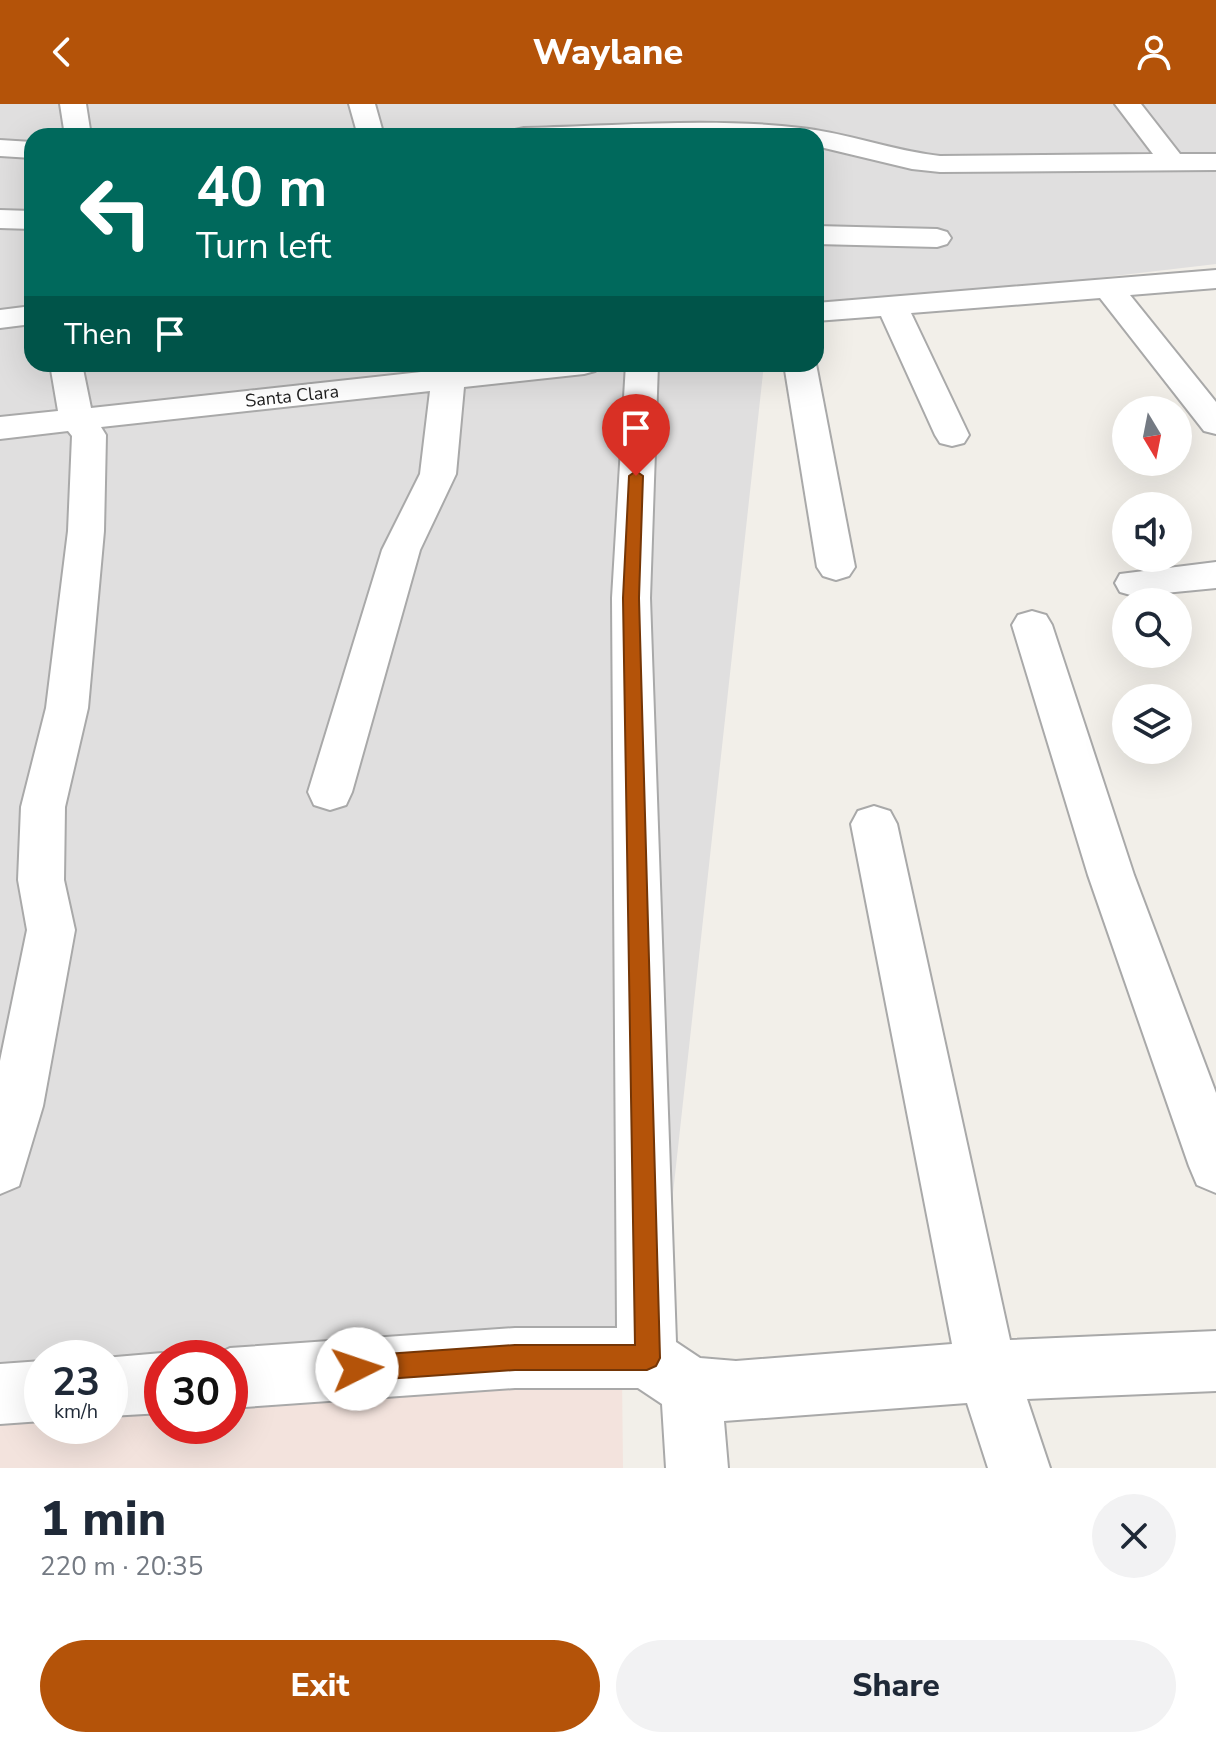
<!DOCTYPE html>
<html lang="en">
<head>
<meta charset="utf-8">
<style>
  :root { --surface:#fff; --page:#f2f2f3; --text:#1f2937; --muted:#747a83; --accent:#b45309 }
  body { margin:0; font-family:"Nunito Sans",sans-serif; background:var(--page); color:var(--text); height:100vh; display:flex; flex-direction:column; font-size:30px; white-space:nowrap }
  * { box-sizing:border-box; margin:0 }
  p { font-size:26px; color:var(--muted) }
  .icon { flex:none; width:44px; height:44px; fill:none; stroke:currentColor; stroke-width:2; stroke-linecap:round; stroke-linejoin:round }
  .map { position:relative; height:1364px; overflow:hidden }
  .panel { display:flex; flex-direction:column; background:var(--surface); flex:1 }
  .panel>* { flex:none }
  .top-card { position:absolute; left:24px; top:24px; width:800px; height:244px; border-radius:24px; box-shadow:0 8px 32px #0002; background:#00695c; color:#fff; overflow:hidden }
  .needle { width:52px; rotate:170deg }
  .tools { position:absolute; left:1112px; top:292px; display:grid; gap:16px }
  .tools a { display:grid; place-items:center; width:80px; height:80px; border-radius:50%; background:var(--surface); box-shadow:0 8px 32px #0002; font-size:40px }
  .speed { position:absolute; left:24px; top:1236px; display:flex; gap:16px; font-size:40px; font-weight:700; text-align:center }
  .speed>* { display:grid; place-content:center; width:104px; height:104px; border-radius:50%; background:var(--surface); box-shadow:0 8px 32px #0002; line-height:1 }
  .speed small { font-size:20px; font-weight:400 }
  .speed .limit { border:12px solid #d22; background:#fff; color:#111 }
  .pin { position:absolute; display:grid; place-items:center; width:68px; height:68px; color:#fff; margin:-82px -34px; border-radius:50% 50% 50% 0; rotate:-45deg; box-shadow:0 0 8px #0007 }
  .pin .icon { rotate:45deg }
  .me { position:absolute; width:88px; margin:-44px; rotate:86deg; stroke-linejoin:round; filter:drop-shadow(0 0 6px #0008) }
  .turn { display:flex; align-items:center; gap:28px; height:168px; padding:0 40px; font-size:36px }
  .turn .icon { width:104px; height:104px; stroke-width:2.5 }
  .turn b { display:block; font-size:56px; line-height:68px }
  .then { display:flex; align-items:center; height:76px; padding:0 40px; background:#0003; gap:16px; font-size:30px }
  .round { display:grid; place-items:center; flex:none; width:84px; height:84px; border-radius:42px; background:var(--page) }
  .overview { display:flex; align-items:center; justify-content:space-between; height:136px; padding:0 40px }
  h1 { font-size:48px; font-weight:800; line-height:60px }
  .cta { display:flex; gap:16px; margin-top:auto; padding:16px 40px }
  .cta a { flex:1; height:92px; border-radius:48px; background:var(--accent); color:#fff; font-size:32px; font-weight:800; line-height:92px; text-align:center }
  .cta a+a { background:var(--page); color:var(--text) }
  header { display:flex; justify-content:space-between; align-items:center; height:104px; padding:0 40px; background:var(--accent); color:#fff; font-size:36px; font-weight:800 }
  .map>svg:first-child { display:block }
  .residential { fill:#e0dfdf }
  .military { fill:#f3e3dd }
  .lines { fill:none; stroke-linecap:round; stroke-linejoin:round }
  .minor-casing { stroke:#a9a9a9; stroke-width:4 }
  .minor { fill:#fff; fill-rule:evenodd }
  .route { fill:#b45309; stroke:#753606; stroke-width:2 }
  .labels { text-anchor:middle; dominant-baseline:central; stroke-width:6; stroke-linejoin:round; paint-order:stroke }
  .far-street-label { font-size:18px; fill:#222; stroke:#fff }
</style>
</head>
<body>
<header><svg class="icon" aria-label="back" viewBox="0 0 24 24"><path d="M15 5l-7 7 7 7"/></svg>Waylane<svg class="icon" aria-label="person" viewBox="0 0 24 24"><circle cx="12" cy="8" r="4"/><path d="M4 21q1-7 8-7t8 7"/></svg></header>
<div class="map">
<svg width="1216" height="1364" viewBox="0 0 1216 1364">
  <rect width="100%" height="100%" fill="#f2efe9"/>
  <polygon class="residential" points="0,0 1216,0 1216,160 816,207 816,32 32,32 32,260 764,260 657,1235 200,1254 42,1254 42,1261 0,1262"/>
  <polygon class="military" points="622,1270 623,1364 0,1364 0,1309 42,1307 42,1322 110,1322 110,1302 162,1299 162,1322 230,1322 230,1295"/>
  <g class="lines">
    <g class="minor-casing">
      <g id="minor">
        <polygon points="60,0 86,0 91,32 65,32"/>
        <polygon points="349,0 375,0 382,25 388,32 358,32"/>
        <path d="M1115,0h26l39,50h36v16l-276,2 -28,-3 -96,-23v-10h-305l4,-6 9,-2c92,-2 186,-11 277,0 47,5 92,23 139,28l213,-2z"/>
        <polygon points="0,36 32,38 32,54 0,52"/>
        <polygon points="0,106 32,107 32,125 0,124"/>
        <polygon points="816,122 937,125 947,128 951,134 947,140 937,143 816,140"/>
        <polygon points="1216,166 1216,184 1130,191 1216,298 1216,330 1204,327 1100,194 911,209 969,331 964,339 952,342 940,339 935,331 881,212 816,217 816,199"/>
        <polygon points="32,202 32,220 0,224 0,206"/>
        <polygon points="50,260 82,260 91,304 494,260 600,260 595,267 584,270 464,283 456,370 420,446 352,688 346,701 330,706 314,701 308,688 382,446 420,370 430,287 101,323 106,331 104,427 88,604 65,703 64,776 75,826 43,1002 19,1082 0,1090 0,957 27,826 18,776 21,703 46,604 68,427 72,332 68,327 0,335 0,313 58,307"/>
        <polygon points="626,260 658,260 650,494 676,1238 700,1254 736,1257 952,1240 851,720 858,707 874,702 890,707 897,720 1010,1236 1216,1227 1216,1287 1027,1295 1050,1364 988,1364 967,1299 724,1317 728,1364 666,1364 662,1300 638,1284 515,1284 230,1304 230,1254 208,1254 230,1244 515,1224 617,1224 612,494"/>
        <polygon points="784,260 816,260 855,463 849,472 836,476 823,472 817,463"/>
        <polygon points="1216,458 1216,484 1134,492 1120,488 1115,479 1120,470"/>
        <polygon points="1032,507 1046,511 1052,521 1134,771 1216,989 1216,1089 1197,1081 1189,1062 1088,771 1012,521 1018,511"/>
        <polygon points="162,1249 175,1254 162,1254 162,1309 110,1312 110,1254 104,1254"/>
        <polygon points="42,1257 42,1317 0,1320 0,1260"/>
      </g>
    </g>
    <use href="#minor" class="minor"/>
  </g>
  <polygon class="route" points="636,367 643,372 639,494 660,1254 656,1262 647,1266 515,1266 357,1277 348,1274 344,1265 348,1256 357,1252 515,1241 635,1241 623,494 629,372"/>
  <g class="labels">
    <g class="far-street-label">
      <text transform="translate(292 292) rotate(-6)">Santa Clara</text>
    </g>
  </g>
</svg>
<div class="tools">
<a><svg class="needle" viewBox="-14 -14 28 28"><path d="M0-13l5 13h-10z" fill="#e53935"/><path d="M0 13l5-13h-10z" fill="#747a83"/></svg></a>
<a><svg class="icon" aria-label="sound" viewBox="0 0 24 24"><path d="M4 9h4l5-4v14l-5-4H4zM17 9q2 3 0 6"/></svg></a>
<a><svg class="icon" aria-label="search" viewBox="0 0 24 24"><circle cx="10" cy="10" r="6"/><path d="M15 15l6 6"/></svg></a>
<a><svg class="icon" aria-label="layers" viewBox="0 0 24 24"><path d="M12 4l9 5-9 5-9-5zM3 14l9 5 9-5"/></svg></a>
</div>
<div class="speed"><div>23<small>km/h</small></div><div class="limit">30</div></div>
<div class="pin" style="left:636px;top:372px;background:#d93025"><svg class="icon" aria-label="arrive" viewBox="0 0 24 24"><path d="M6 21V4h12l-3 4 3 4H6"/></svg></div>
<svg class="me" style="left:357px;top:1265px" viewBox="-20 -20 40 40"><circle r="19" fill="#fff"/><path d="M0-13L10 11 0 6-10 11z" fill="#b45309"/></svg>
<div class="top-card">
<div class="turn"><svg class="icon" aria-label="left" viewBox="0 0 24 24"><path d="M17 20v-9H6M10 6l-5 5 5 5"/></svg><div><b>40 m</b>Turn left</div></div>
<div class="then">Then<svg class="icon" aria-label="arrive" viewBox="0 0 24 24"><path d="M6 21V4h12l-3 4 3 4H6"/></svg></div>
</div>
</div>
<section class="panel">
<div class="overview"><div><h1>1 min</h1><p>220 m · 20:35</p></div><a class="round"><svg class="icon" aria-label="close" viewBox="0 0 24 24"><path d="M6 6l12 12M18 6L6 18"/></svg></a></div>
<div class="cta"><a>Exit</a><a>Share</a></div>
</section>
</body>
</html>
